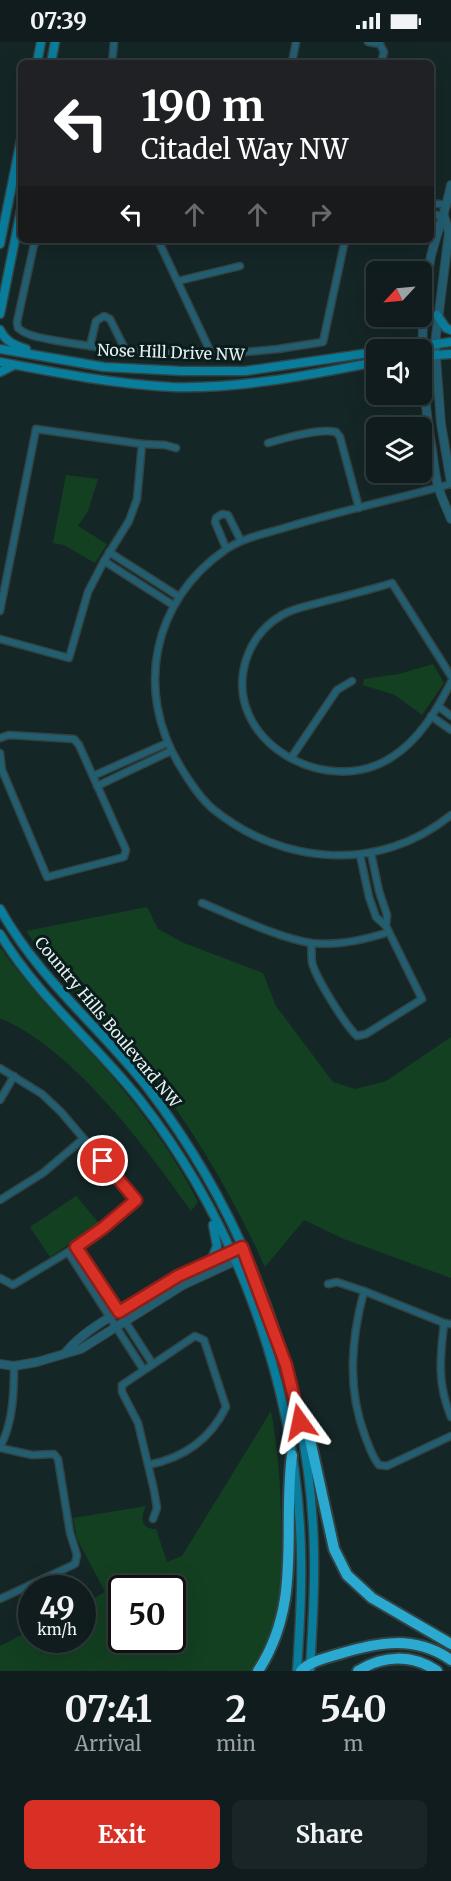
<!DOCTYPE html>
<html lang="en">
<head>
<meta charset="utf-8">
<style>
  :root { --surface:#101c1d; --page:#192526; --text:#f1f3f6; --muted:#9ca1a4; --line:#303a3b; --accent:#d93025 }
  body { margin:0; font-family:Merriweather,serif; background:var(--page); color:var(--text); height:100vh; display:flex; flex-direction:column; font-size:22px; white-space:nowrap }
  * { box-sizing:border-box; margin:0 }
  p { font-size:20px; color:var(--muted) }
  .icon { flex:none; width:33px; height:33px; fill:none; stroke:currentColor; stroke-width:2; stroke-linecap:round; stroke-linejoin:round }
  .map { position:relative; height:1629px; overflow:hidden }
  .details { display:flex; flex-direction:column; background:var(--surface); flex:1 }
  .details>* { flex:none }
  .top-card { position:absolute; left:18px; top:18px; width:416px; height:183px; border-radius:9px; box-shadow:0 6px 24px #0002,0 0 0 2px var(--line); background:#202124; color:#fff; overflow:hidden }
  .needle { width:39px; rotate:244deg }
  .buttons { position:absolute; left:366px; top:219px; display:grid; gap:12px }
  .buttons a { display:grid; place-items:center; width:66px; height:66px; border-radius:9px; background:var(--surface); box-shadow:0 6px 24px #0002,0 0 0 2px var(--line); font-size:30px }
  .speed { position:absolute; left:18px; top:1533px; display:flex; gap:12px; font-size:30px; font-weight:700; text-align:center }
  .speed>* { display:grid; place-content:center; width:78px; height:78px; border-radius:50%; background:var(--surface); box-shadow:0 6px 24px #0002,0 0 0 2px var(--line); line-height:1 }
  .speed small { font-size:15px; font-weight:400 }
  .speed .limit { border:3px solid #111; border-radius:9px; background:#fff; color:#111 }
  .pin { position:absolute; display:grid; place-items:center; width:51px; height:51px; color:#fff; margin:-26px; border:3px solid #fff; border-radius:50%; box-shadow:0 2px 6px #0007 }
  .me { position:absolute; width:66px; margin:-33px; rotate:348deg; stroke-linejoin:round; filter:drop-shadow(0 0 4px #0008) }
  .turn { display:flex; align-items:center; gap:21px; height:126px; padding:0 24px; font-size:27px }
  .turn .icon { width:78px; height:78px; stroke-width:2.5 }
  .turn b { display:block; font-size:42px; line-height:51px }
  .lanes { display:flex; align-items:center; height:57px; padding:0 24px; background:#0003; justify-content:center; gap:30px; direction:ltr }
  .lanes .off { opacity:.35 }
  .eta { display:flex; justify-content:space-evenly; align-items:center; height:102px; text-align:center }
  .eta b { font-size:36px; font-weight:700; line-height:42px }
  .action { display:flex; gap:12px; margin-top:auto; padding:12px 24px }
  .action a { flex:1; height:69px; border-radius:9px; background:var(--accent); color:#fff; font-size:24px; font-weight:700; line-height:69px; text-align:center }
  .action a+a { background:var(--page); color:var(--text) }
  .status { display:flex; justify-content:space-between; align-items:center; height:42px; padding:0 30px; background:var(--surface); direction:ltr }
  .status svg { height:16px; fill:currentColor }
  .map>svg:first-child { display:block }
  .green { fill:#134021; fill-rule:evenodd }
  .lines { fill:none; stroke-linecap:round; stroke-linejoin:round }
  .minor-casing { stroke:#324344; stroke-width:9 }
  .tertiary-casing { stroke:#324344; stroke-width:10 }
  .secondary-casing { stroke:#324344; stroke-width:11 }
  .motorway-casing { stroke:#324344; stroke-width:14 }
  .minor { stroke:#235d70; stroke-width:6 }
  .tertiary { stroke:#235d70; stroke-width:8 }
  .secondary { stroke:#097d9c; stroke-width:8 }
  .motorway { stroke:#2aaad0; stroke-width:10 }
  .route-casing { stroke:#8d1f18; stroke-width:15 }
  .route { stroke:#d93025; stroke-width:10 }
  .labels { text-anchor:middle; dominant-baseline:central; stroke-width:6; stroke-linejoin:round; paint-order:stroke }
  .street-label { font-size:16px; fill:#e7f2f3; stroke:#0b1c1d }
</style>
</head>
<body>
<div class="status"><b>07:39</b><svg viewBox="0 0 49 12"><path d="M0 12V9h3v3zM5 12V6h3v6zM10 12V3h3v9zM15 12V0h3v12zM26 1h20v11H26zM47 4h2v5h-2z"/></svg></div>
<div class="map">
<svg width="451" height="1629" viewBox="0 0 451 1629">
  <rect width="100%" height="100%" fill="#152627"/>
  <g class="green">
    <polygon points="66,433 98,437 88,469 78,484 107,502 95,521 64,503 53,501"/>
    <polygon points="433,622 444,641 422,673 395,653 363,643 364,637 399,632"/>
    <path d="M147,865l11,22 26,14 79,30 13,33 57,76 22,7 31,-8 65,-44v241l-107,-39 -40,-19 -39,47c-33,-72 -72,-140 -122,-202 -37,-47 -84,-84 -117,-134z"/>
    <path d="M0,905c27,39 60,72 92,107 41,45 79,94 106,148l-7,9c-46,-65 -117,-161 -191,-193z"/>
    <polygon points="76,1154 100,1182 50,1215 30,1185"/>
    <path d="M271,1369c11,60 12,123 9,184l3,2 -8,35 -20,39h-255v-25l31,-16 1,10h50l1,-36 22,-12 -28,-53 -4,-21 73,-12c-6,12 -5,23 10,23l11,33 15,-6zM122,1546h50v52h-50z"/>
  </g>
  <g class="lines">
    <g class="minor-casing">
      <g id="minor">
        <polyline points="368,0 380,2 384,10 381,21"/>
        <polyline points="112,21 114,0"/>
        <polyline points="292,21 296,0"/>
        <polyline points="430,161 447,163"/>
        <polyline points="430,172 444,174"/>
        <path d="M35,198l-18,82 1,6c10,9 26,10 40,13 51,9 102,13 154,14"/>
        <polyline points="158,198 212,313 278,307 323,300 345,198"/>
        <polyline points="178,239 240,224"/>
        <polyline points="90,304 96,279 104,274 110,277 126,309"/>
        <path d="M268,401c17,-5 51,-15 68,-11l4,5 19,71"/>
        <polyline points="142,402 165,403 176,406"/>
        <path d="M451,442c-55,15 -112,27 -167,44 -20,6 -42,10 -59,22 -72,50 -91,140 -45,216 9,15 19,31 33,43 70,57 167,64 238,6"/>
        <polyline points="226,506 215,480 216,476 222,472 228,473 241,499"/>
        <polyline points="109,510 178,554"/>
        <polyline points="104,519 173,563"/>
        <polyline points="0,569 36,387 142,402 137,457 129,479 104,519 88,550 69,616 0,597"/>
        <path d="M451,634l-59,-93c-23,7 -47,13 -70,19 -14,4 -28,6 -40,13 -17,10 -30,26 -36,45 -25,81 81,140 146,97 27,-17 45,-47 59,-75"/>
        <polyline points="438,664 451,674"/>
        <polyline points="431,674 451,688"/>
        <polyline points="0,696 9,693 74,697 79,703 126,808 124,815 47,835 2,728 0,711"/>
        <polyline points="291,716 337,648 352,639"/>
        <polyline points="93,734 167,701"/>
        <polyline points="97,744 171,709"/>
        <polyline points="371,811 379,849 387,873 386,884"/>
        <path d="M202,861c32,13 76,35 109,40 26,3 53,-3 78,-11"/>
        <path d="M311,901c1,6 0,13 1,19 3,15 34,64 45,74l9,-2 56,-35 -36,-73 -10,-9 -7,-20 -9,-42"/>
        <polyline points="0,1026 42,1052 61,1070 136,1158 103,1187 68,1210 13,1243 0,1236"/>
        <polyline points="0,1058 14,1034"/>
        <polyline points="0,1158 43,1131 83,1097"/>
        <polyline points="77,1205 152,1321"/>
        <polyline points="68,1210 143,1327"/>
        <polyline points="328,1242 337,1240 364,1249"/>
        <path d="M444,1281l-80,-32c-13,49 -17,97 1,145 4,10 7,21 14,29l8,1 64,-30"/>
        <path d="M451,1282l-7,-1c-4,36 -7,60 7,94"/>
        <path d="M0,1405c13,-24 14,-54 14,-81"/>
        <polyline points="0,1406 32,1413 54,1412 58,1417 70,1491 77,1513 75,1522 0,1557"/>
        <path d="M148,1423c36,-7 62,-25 78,-58l-22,-67 -9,-4 -73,49v7l16,31 16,67 3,18 -4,11"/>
      </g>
    </g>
    <g class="tertiary-casing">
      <g id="tertiary">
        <path d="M451,143c-5,25 -14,47 -20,71 -13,62 -10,125 0,188 3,14 3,31 8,45 3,10 8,20 12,30"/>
        <polyline points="444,174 449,190 435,302 441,382 451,441"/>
        <path d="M66,1310c16,-19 39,-32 60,-45 38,-23 75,-42 116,-60"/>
        <polyline points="0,1322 14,1324 37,1320 81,1307 183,1243 246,1214"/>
      </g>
    </g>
    <g class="secondary-casing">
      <g id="secondary">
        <polyline points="37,21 41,0"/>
        <polyline points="51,21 55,0"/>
        <polyline points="0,202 21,98"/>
        <polyline points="0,272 21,168"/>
        <polyline points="437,273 446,286 451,288"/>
        <path d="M0,288c6,12 14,15 26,19"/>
        <polyline points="0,307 104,325 182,329 245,329 376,310"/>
        <polyline points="392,308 451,300"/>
        <polyline points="422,314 451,312"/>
        <path d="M0,320c57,11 114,22 172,25 69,2 137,-12 204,-25"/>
        <polyline points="0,330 14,323"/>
        <polyline points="422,336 425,340"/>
        <path d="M0,867c38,69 99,117 147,178 101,132 164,299 167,466 1,40 -2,79 -4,118"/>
        <path d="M0,892c38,63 95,109 140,166 94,120 151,274 160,426 3,49 0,97 -3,145"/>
        <polyline points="211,1219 217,1204 213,1183"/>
      </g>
    </g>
    <g class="motorway-casing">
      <g id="motorway">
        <polyline points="298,1372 307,1384 334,1507 347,1533 372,1556 451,1602"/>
        <path d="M258,1629c45,-69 24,-140 34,-216"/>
        <path d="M301,1629c9,-10 25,-13 38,-17 39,-12 76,-19 112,6"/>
        <path d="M358,1629c25,-16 54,-17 79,0"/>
      </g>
    </g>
    <use href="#minor" class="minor"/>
    <use href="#tertiary" class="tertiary"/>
    <use href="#secondary" class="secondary"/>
    <use href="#motorway" class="motorway"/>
  </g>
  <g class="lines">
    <g class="route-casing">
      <polyline id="route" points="103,1119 136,1158 103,1186 76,1205 119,1270 178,1234 242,1205 286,1323 300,1380"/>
    </g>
    <use href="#route" class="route"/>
  </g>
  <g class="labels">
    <g class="street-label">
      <text transform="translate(171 310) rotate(2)">Nose Hill Drive NW</text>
      <text transform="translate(108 980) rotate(50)">Country Hills Boulevard NW</text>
    </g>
  </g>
</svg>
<div class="buttons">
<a><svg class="needle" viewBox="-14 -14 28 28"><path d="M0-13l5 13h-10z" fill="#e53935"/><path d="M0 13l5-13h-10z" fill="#9ca1a4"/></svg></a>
<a><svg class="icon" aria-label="sound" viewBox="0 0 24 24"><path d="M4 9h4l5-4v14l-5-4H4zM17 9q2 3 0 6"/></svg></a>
<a><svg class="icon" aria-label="layers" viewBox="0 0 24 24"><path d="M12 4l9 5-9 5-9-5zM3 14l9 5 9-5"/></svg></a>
</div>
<div class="speed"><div>49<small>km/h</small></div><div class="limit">50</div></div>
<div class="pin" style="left:103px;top:1119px;background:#d93025"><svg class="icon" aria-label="arrive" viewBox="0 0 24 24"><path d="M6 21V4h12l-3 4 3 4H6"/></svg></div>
<svg class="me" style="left:300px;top:1380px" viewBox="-20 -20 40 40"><path d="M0-17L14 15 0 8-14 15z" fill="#d93025" stroke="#fff" stroke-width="4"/></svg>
<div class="top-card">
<div class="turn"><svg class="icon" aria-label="left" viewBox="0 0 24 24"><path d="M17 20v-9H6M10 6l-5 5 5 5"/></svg><div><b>190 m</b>Citadel Way NW</div></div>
<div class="lanes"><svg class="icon" aria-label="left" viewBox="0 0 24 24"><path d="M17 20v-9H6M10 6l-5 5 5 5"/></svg><svg class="icon off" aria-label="ahead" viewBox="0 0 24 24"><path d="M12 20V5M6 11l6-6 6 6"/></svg><svg class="icon off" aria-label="ahead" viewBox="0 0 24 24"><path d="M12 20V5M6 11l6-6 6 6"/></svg><svg class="icon off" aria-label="right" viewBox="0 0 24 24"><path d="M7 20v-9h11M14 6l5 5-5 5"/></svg></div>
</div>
</div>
<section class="details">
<div class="eta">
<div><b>07:41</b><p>Arrival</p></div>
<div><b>2</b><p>min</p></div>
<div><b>540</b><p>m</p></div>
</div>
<div class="action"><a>Exit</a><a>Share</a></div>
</section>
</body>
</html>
